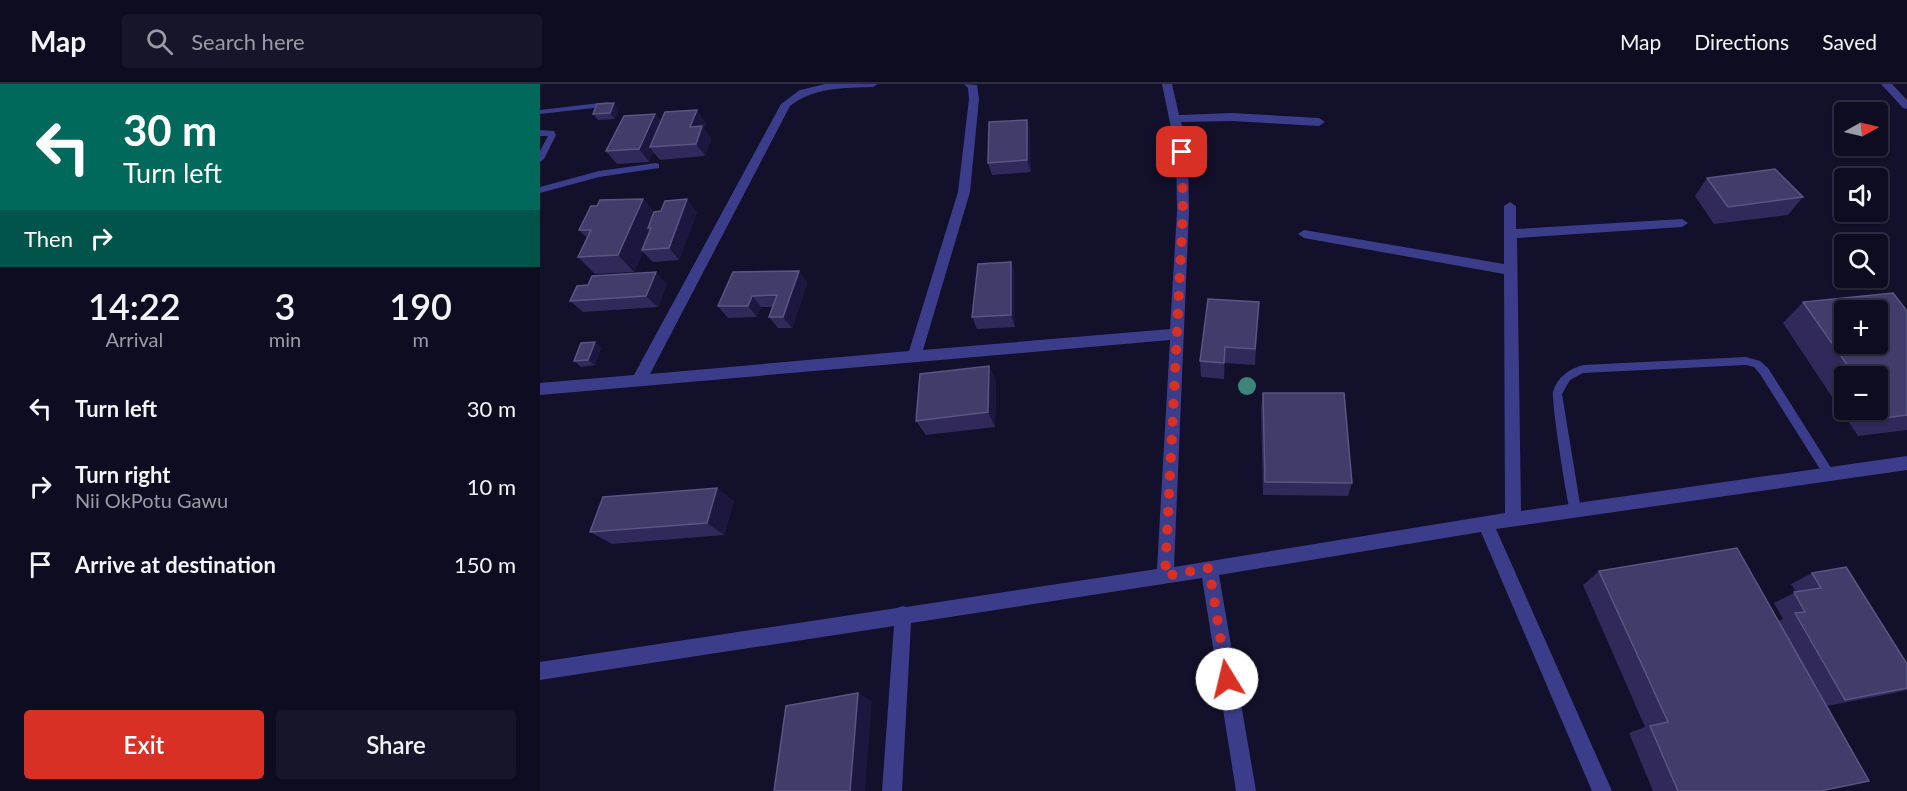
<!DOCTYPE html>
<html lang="en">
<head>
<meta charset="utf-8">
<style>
  :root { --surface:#0e0c20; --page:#171529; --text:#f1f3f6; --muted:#9b9ba5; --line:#2e2c3e; --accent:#d93025 }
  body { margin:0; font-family:Lato,sans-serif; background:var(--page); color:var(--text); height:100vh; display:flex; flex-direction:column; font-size:22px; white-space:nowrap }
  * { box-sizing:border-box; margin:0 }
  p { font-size:20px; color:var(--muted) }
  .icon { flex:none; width:33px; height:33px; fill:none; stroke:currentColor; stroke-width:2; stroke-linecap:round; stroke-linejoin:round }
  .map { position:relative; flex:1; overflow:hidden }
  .details { display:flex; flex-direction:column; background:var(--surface); width:540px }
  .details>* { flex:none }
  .banner { background:#00695c; color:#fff; overflow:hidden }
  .needle { width:39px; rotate:82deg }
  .tools { position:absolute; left:1294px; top:18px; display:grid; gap:12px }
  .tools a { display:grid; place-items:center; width:54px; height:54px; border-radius:6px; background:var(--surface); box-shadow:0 2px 4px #0004,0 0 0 2px var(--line); font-size:30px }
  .pin { position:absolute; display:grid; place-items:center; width:51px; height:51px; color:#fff; margin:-26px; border-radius:12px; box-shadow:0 3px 9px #0006 }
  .me { position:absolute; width:66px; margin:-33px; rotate:351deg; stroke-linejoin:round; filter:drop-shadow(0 0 4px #0008) }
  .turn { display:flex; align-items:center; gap:21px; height:126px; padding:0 24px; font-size:27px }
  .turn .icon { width:78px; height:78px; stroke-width:2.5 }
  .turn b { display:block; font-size:42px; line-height:51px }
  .then { display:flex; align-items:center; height:57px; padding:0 24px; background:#0003; gap:12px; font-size:22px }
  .eta { display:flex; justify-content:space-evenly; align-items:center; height:102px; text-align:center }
  .eta b { font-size:36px; font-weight:600; line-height:42px }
  .primary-button { display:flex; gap:12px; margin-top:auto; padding:12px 24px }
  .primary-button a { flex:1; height:69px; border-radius:6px; background:var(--accent); color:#fff; font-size:24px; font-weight:600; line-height:69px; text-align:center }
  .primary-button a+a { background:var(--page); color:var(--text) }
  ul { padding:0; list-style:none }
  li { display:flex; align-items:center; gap:18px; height:78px; padding:0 24px }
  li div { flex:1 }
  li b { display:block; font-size:22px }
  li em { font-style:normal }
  header { display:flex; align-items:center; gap:36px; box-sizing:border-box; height:84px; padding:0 30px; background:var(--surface); border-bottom:2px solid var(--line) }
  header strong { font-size:28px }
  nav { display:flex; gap:33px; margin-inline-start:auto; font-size:21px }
  .search { width:420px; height:54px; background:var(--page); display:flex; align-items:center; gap:15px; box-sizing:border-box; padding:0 21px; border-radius:6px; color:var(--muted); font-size:22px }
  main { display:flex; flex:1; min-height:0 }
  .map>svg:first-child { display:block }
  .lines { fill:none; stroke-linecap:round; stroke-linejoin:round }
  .service { fill:#3b3d8b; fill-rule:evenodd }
  .minor { fill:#3b3d8b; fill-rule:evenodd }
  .tree { fill:#3e847a }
  .wall { fill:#302959; fill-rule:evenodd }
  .shaded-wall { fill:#1d173f }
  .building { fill:#423c6a; stroke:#5a5582; stroke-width:1.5; fill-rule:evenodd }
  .route { stroke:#d93025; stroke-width:10; stroke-dasharray:0 18 }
</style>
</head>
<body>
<header>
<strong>Map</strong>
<div class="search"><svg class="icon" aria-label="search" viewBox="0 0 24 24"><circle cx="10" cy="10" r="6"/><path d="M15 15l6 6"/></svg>Search here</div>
<nav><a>Map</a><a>Directions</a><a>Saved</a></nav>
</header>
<main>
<section class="details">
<div class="banner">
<div class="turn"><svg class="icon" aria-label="left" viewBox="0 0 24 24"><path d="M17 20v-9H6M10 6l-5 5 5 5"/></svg><div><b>30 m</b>Turn left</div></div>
<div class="then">Then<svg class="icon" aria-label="right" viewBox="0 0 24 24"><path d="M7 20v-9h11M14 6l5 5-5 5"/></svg></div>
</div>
<div class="eta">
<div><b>14:22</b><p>Arrival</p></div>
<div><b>3</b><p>min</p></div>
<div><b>190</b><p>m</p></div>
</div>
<ul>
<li><svg class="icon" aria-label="left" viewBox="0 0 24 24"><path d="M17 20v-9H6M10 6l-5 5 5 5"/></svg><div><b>Turn left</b></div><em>30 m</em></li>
<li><svg class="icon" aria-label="right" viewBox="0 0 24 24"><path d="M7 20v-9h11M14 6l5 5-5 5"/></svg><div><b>Turn right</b><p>Nii OkPotu Gawu</p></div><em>10 m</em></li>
<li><svg class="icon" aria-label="arrive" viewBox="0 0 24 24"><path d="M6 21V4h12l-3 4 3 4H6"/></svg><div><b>Arrive at destination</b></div><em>150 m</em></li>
</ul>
<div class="primary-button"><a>Exit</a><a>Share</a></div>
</section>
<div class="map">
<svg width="1367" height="707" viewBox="0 0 1367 707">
  <rect width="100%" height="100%" fill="#13102b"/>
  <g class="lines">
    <g class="service">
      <polygon points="68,18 72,20 71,22 0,30 0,26"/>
      <polygon points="0,46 14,47 16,51 4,75 0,78 0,67 8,52 0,52"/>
      <polygon points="116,79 119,80 119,84 59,93 0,109 0,103 59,87"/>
      <path d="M1206,273l14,4 8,7 65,103 1,3 -1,3 -4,2 -4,-2 -65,-103 -6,-7 -8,-2 -163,8 -13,7 -8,14 19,116 -2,4 -4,1 -4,-1c-4,-10 -20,-115 -18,-122 4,-15 16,-23 30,-27z"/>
    </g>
    <g class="minor">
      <path d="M285,0h53l-5,3c-29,1 -59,0 -83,19l-140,268 259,-23 49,-159 11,-93 -1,-11 -4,-4 13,1 2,14 -9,93 -47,158 247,-21 7,-118 -1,-59 -14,-68h10l7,31 53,-2 87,5 6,4 -6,4 -87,-5 -51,1 7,30 1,59 -15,356 331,-54 -1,-239 -200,-36 -6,-4 6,-4 200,34v-58l6,-4 6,4v23l166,-10 6,4 -6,4 -165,11 4,273 386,-55v14l-411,59 116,262h-20l-111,-259 -262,43 37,216h-20l-34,-213 -291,45 -9,168h-20l12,-165 -354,54v-18l357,-54 6,-2 3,1 251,-38 13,-229 -630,55v-12l94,-8 147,-271 19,-14z"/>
      <polygon points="1341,0 1352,0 1367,16 1367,25 1363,24"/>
    </g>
  </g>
  <circle class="tree" cx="707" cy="302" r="9"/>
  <g class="wall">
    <polygon points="79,26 75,35 58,36 53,30"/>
    <polygon points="115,30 121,38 166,39 164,44 171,55 165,72 120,76 113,68 109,78 77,80 66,67"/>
    <polygon points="487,36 490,48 491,88 452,91 448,79"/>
    <polygon points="1167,94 1263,113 1248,131 1174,140 1155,112"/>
    <polygon points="103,115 114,128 157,128 139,176 113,178 103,168 94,188 55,190 38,173 47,154 39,146"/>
    <polygon points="259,187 267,199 252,244 238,244 229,233 232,223 221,223 217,233 188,234 178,222"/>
    <polygon points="475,190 475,243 437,245 432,233"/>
    <polygon points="127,200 118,223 43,228 30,217"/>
    <polygon points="719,218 715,281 685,279 684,295 661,293 660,277"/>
    <path d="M1263,218l104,9v119l-49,6 -75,-113zM1305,292h33v34h-33z"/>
    <polygon points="61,264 55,281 41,283 34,277"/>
    <polygon points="449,282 456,298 455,343 386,351 376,337"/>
    <polygon points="723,309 812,399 808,412 723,411 721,324"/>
    <polygon points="194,417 184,451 72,460 50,448"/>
    <polygon points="1059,487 1239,537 1243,535 1234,519 1256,508 1251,500 1272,489 1367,580 1367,606 1354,609 1287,622 1280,707 1113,707 1089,649 1105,643 1043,501"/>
  </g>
  <g class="shaded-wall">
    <polygon points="74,19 79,26 75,35 70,29"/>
    <polygon points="157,26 166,39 164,44 171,55 165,72 156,60 150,43"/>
    <polygon points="115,30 124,43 110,63 113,68 109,78 99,65"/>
    <polygon points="487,36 490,48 491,88 487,76"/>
    <polygon points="103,115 118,133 111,144 108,144 111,148 102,166 103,168 94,188 78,171"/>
    <polygon points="147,115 157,128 139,176 129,164"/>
    <polygon points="471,178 475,190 475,243 471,231"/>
    <polygon points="259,187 267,199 252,244 243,233"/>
    <polygon points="116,188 127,200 118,223 106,212"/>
    <polygon points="212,212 221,223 217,233 208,222"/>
    <polygon points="55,258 61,264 55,281 48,276"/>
    <polygon points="685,263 685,279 684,295 684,279"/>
    <polygon points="449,282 456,298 455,343 448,328"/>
    <polygon points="177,404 194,417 184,451 167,439"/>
    <polygon points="318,609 332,617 325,707 310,707"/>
  </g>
  <g class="building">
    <polygon points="74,19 70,29 53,30 57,20"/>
    <polygon points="157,26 150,43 162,42 156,60 110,63 125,28"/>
    <polygon points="115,30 99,65 66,67 84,32"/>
    <polygon points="487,36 487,76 448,79 449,38"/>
    <polygon points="1235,85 1263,113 1188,123 1167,94"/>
    <polygon points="103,115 78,171 38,173 51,146 39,146 51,122 57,122 60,116"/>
    <polygon points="147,115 129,164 102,166 111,144 108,144 114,128 121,127 125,117"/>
    <polygon points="471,178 471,231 432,233 438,180"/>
    <polygon points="259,187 243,233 229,233 237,211 212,212 208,222 178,222 193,188"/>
    <polygon points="116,188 106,212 30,217 37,202 48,201 52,192"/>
    <path d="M1353,209l14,18v104l-23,3 -6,-9v-33h-23l-52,-74zM1305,226h33v34h-33z"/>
    <polygon points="668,215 719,218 715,265 685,263 684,279 660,277"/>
    <polygon points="55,258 48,276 34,277 41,259"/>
    <polygon points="449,282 448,328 376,337 380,290"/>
    <polygon points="723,309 804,309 812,399 725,398"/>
    <polygon points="177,404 167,439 50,448 63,413"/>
    <polygon points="1197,464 1329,697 1280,707 1138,707 1110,642 1128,638 1059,487"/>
    <polygon points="1306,483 1367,580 1367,604 1305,616 1255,529 1265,528 1254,508 1281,504 1272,489"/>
    <polygon points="318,609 310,707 234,707 246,622"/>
  </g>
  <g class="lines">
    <polyline class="route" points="642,68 643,127 625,492 669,484 687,595"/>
  </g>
</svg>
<div class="tools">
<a><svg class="needle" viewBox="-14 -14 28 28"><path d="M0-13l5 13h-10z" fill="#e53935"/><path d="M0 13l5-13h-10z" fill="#9b9ba5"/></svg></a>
<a><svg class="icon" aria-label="sound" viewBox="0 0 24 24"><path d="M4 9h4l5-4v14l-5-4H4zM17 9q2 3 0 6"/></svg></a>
<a><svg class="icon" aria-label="search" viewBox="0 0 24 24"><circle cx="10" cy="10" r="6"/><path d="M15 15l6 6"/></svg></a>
<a>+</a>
<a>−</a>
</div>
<div class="pin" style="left:642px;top:68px;background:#d93025"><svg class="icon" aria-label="arrive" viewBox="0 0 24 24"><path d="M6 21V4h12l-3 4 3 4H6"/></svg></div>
<svg class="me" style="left:687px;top:595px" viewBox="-20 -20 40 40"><circle r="19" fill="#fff"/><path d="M0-13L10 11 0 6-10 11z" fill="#d93025"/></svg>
</div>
</main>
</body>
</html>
